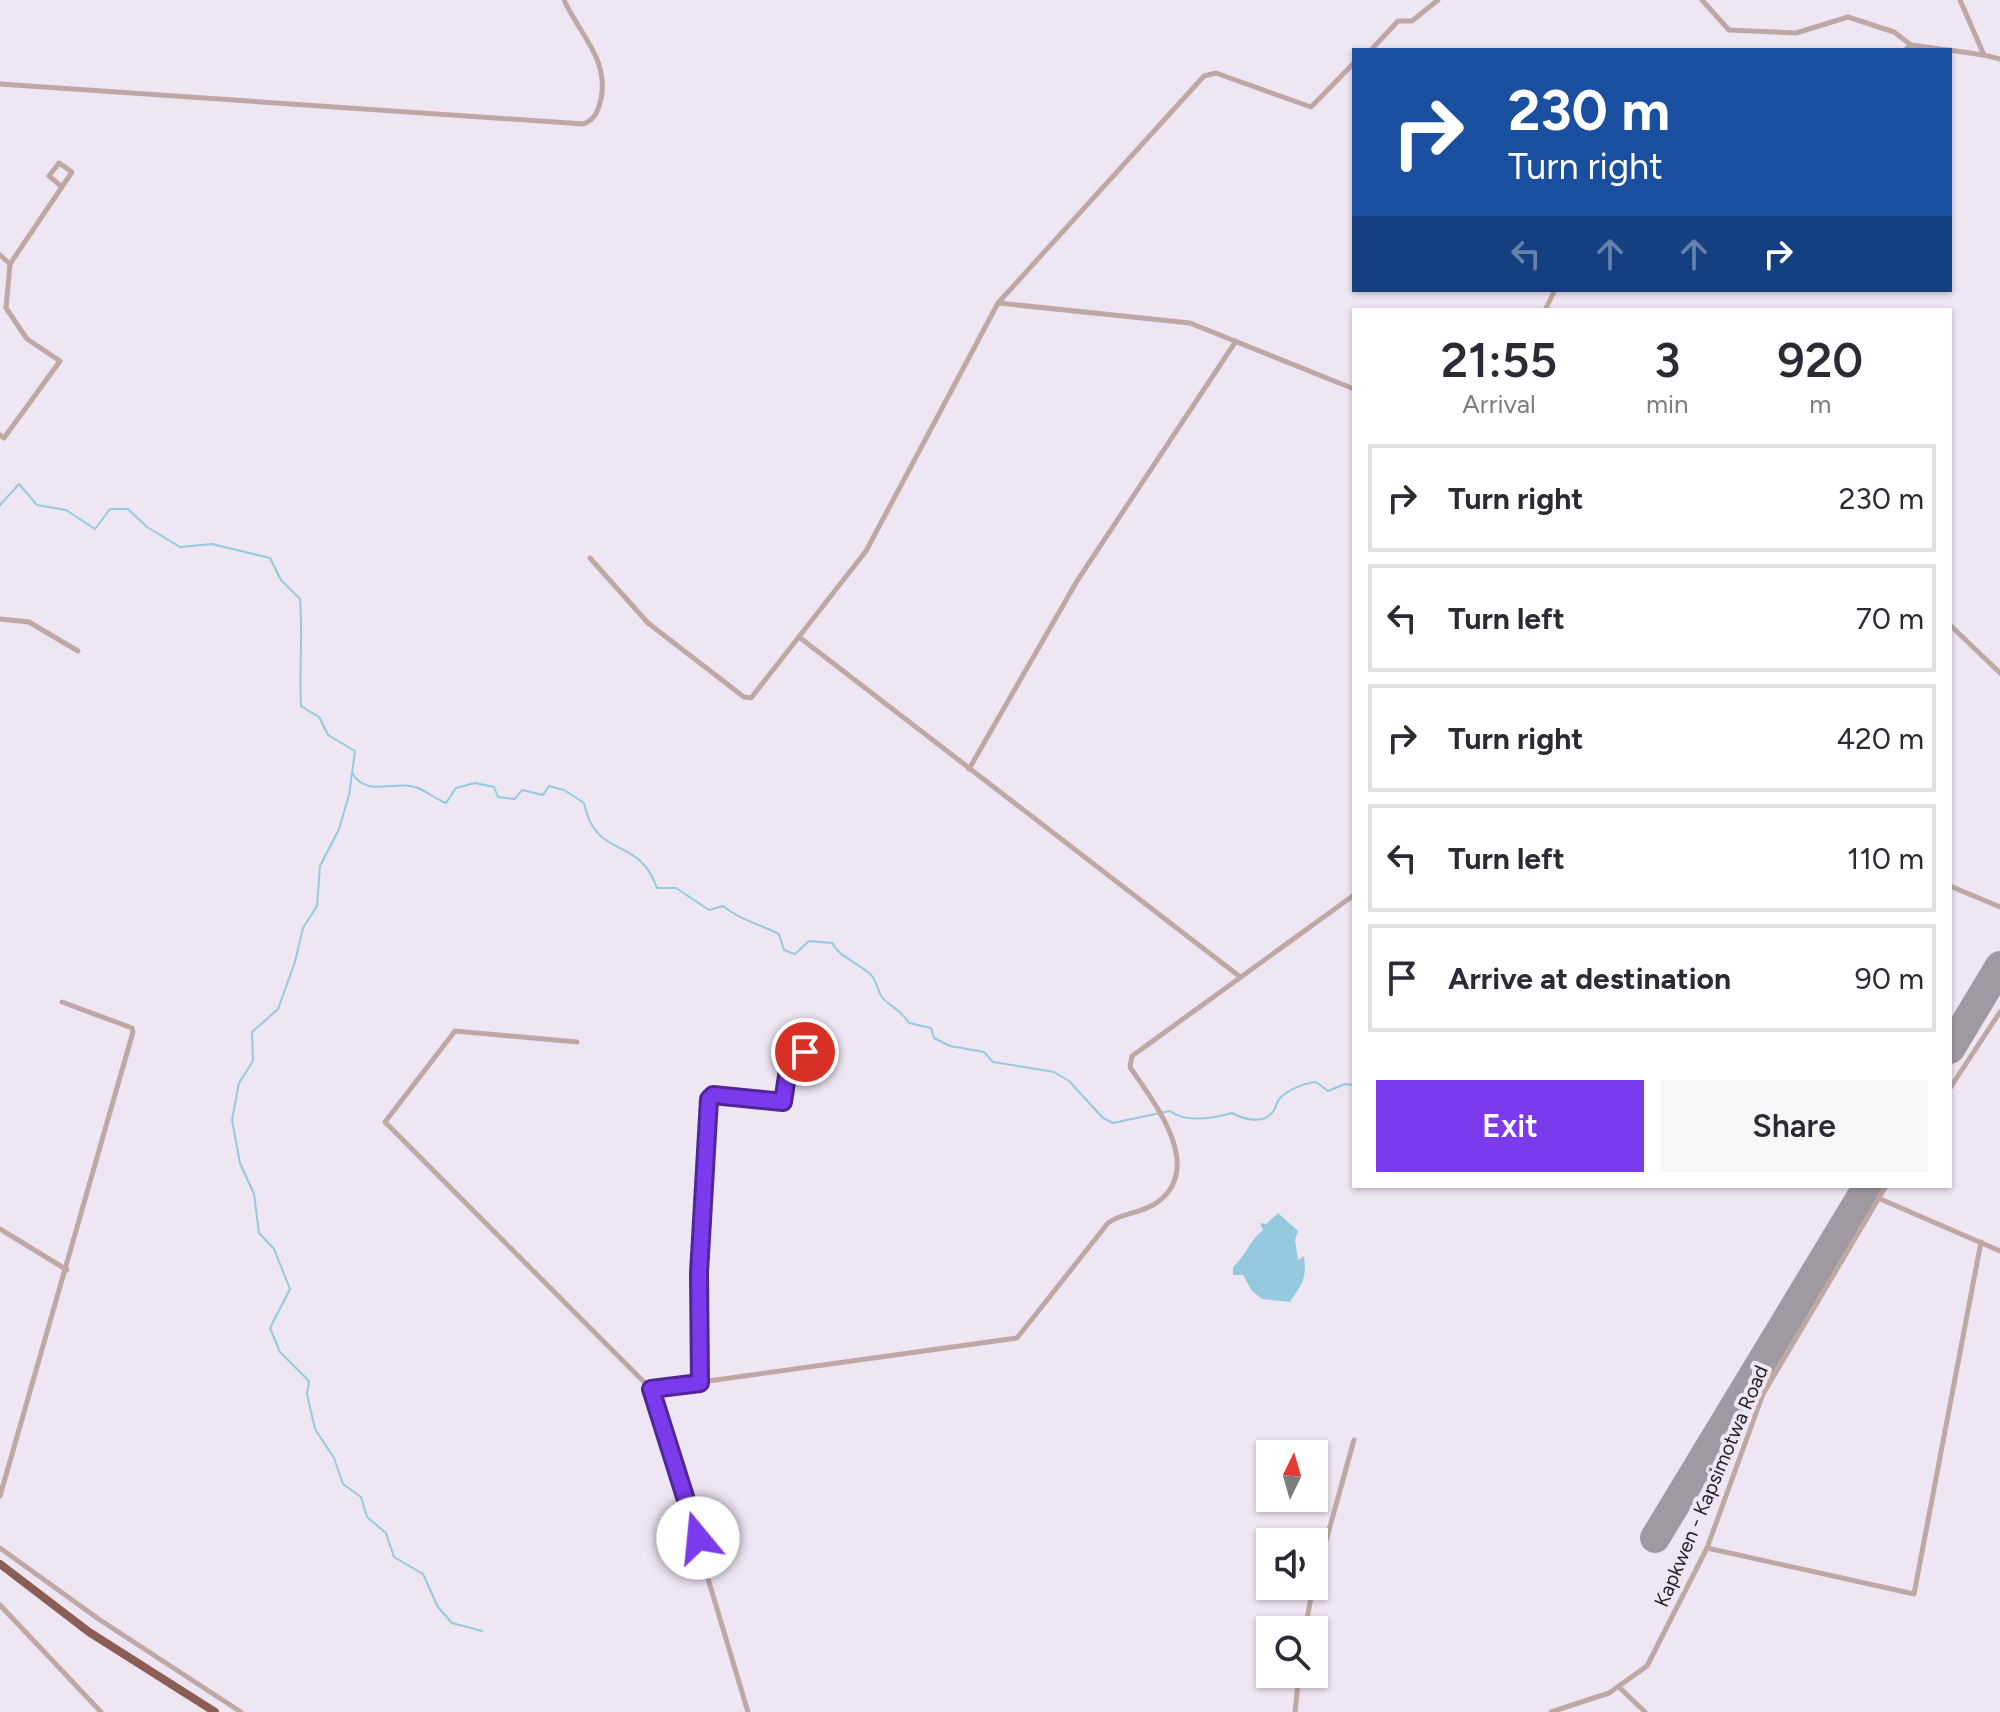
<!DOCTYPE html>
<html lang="en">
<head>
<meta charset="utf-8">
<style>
  :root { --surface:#fff; --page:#f7f7f7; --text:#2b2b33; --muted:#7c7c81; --line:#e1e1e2; --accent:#7c3aed }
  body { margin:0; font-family:Figtree,sans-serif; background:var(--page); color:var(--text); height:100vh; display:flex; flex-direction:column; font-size:30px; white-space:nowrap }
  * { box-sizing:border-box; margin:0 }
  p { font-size:26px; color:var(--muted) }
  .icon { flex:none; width:44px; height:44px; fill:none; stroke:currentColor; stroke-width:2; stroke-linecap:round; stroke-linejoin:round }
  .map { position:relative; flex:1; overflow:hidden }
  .panel { position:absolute; left:1352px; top:308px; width:600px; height:880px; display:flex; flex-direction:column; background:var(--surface); border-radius:0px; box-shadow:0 2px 6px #0004 }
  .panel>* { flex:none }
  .top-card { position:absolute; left:1352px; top:48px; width:600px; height:244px; border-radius:0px; box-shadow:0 2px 6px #0004; background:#1a4fa0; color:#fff; overflow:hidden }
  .needle { width:52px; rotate:5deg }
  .buttons { position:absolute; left:1256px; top:1440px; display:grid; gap:16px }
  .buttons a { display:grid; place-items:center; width:72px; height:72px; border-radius:0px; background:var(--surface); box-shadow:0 2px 6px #0004; font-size:40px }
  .pin { position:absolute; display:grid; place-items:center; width:68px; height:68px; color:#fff; margin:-34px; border:4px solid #fff; border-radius:50%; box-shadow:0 2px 8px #0007 }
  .me { position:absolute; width:88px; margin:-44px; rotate:343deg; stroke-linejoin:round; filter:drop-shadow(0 0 6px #0008) }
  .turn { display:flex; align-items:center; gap:28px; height:168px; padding:0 24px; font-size:36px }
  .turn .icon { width:104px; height:104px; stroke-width:2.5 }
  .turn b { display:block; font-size:56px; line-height:68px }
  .lanes { display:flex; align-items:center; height:76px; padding:0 24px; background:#0003; justify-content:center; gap:40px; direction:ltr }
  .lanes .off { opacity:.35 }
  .eta { display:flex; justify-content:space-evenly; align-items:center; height:136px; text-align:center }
  .eta b { font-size:48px; font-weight:600; line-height:56px }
  .button { display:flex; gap:16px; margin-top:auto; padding:16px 24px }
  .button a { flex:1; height:92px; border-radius:0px; background:var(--accent); color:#fff; font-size:32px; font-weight:600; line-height:92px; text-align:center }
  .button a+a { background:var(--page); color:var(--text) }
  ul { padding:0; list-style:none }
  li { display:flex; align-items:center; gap:24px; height:108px; margin:0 16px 12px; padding:0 8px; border:4px solid var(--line); border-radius:0px }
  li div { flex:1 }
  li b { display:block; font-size:30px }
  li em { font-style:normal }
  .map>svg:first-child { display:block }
  .water { fill:#95cade }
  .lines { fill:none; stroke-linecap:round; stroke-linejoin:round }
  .stream { stroke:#95cade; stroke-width:2 }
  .runway { stroke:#9f99a2; stroke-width:30 }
  .minor { stroke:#bfa8a4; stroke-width:5 }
  .highway { stroke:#8b5d55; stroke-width:8 }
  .route-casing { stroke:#51269a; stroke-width:20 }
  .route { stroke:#7c3aed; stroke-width:14 }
  .labels { text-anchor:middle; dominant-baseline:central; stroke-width:8; stroke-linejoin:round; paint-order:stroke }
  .street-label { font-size:20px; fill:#221f23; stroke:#eee6f2 }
</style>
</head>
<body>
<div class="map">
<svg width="2000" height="1712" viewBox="0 0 2000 1712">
  <rect width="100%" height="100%" fill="#eee6f2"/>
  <path class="water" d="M1278,1213l20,18 -3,9 3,20 6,-4c3,23 -2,28 -14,46l-28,-3 -10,-8 -9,-16h-10v-8c12,-10 16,-26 30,-37l-3,-7 6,1z"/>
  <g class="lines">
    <g class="stream">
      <path d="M0,505l19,-21 18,21 29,5 29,19 15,-20h18l19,18 33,20 32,-3 58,14 11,22 19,19c3,36 -1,71 1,107l18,11 9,18 27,16 -6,44 -10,34 -19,37 -3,40 -14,22 -8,34 -17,47 -26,23 1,29 -14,22 -7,37 8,43 14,31 5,39 15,16 16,40 -20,39 10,24 29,29 -2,13 8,35 19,29 9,26 18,13 6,20 19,16 8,24 29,17 15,33 14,16 30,8"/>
      <path d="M353,774c14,24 43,5 65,14 9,4 18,11 28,15l10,-15 19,-5 19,4 4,10 17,2 7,-9 21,5 6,-9 15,4 20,13c12,58 54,31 73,85h19l33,22 14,-4c17,14 37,18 56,28l5,16 11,4 14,-13 23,2c8,15 26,19 39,32 6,6 6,15 11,22 7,10 17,10 27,26l22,5 3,10 16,8 34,6 9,10 61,10 15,9 34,37 10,5 57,-12c16,12 44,7 62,2 13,7 33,12 42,-3 2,-3 3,-9 6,-12 8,-8 24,-15 36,-16l12,9 17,-7 9,1"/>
    </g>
    <g class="runway">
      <polyline points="1950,1049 2000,966"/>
      <polyline points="1655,1538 1868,1186"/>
    </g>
    <g class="minor">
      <polyline points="1702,0 1729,30 1796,33 1848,17 1894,32 1911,45"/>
      <polyline points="1960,0 1984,55 2000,59"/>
      <polyline points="1371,50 1398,21 1412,21 1438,0"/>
      <polyline points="1905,50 1911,45 1947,50"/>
      <polyline points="1950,50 1983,55"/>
      <path d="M0,84l583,40c12,-4 15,-13 18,-25 8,-40 -21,-64 -37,-99"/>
      <polyline points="0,255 10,264 72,172 59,163 49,176 62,187"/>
      <polyline points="998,303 1204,76 1216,73 1311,107 1354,63"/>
      <polyline points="1545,310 1555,290"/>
      <polyline points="0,435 4,438 60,361 27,339 6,308 10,264"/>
      <polyline points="590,558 648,623 744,697 751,698 866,551 998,303 1190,323 1354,389"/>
      <polyline points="0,619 29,622 78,651"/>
      <polyline points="1950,625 2000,673"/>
      <polyline points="799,637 1239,976"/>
      <polyline points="969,769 1077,581 1236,341"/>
      <polyline points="1950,886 2000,907"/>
      <polyline points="577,1042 455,1031 385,1122 651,1389 748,1712"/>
      <polyline points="1950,1088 2000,1012"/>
      <polyline points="1878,1198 2000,1251"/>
      <polyline points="0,1229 67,1270"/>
      <polyline points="700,1383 699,1273 709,1098 783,1102 792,1058 833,1038"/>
      <path d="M651,1389l366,-51 91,-115c15,-11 35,-9 51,-22 46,-36 -7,-101 -29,-134l2,-11 222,-161"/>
      <polyline points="0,1496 133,1032 132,1028 62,1002"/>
      <polyline points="0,1548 100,1620 241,1712"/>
      <polyline points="1707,1548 1914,1594 1981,1242"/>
      <polyline points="1314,1584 1354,1440"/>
      <polyline points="0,1605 101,1712"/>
      <polyline points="1305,1630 1313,1586"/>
      <polyline points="1619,1687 1645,1712"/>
      <polyline points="1295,1712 1299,1674"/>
      <polyline points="1551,1712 1609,1693 1647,1666 1707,1548 1763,1394 1886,1186"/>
    </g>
    <polyline class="highway" points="0,1564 89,1632 215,1712"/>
  </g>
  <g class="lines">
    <g class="route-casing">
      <polyline id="route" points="698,1538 651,1389 700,1383 699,1273 709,1099 713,1095 783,1102 789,1063 805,1052"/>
    </g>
    <use href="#route" class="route"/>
  </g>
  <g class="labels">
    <g class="street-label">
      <text transform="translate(1711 1486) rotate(-67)">Kapkwen - Kapsimotwa Road</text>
    </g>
  </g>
</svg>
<div class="buttons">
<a><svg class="needle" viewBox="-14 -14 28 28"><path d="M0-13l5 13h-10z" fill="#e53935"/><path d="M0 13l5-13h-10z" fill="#7c7c81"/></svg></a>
<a><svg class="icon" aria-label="sound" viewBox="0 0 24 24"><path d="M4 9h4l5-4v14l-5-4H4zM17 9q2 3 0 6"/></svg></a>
<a><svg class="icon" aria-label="search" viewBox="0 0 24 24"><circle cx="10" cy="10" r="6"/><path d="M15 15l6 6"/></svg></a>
</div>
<div class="pin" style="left:805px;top:1052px;background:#d93025"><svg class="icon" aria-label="arrive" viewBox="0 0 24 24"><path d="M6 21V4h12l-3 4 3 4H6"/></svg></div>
<svg class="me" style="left:698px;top:1538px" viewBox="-20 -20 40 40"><circle r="19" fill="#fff"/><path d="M0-13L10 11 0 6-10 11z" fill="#7c3aed"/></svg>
<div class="top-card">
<div class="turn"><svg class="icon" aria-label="right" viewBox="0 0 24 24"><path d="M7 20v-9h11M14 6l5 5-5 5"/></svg><div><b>230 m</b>Turn right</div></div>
<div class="lanes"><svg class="icon off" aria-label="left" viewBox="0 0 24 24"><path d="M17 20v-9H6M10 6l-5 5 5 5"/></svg><svg class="icon off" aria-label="ahead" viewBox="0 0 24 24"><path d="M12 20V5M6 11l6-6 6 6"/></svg><svg class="icon off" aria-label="ahead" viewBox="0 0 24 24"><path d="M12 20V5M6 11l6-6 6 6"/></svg><svg class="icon" aria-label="right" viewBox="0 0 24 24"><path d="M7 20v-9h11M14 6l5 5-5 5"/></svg></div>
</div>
<section class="panel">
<div class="eta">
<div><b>21:55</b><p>Arrival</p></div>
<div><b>3</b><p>min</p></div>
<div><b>920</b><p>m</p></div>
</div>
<ul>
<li><svg class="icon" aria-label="right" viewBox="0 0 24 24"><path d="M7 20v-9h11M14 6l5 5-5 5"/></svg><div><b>Turn right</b></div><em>230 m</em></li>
<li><svg class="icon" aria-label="left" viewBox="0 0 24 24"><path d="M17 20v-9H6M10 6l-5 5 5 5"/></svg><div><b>Turn left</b></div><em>70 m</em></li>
<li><svg class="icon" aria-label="right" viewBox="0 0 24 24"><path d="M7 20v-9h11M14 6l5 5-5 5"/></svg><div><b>Turn right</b></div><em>420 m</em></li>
<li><svg class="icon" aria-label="left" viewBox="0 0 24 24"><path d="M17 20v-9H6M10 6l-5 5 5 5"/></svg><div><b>Turn left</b></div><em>110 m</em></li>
<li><svg class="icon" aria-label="arrive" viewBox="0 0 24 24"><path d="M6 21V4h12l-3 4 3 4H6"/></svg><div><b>Arrive at destination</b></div><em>90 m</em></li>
</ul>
<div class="button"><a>Exit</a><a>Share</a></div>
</section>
</div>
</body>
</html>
